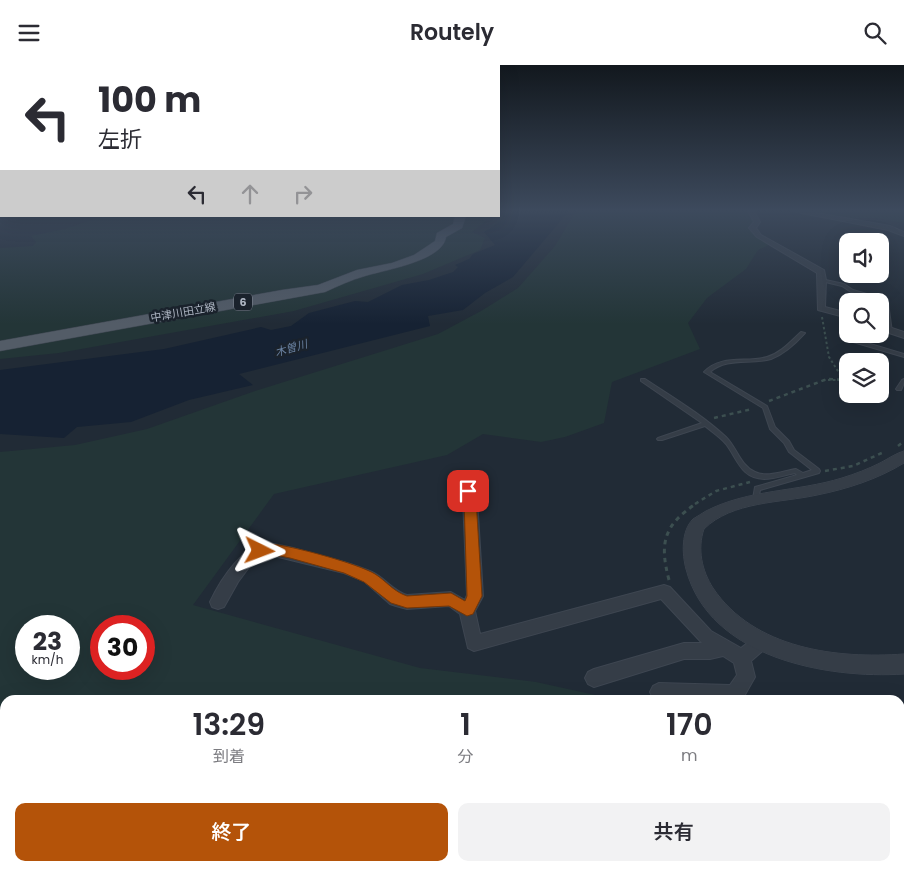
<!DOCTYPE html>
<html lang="ja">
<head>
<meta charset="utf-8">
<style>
  :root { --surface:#fff; --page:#f2f2f3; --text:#2b2b33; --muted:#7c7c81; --accent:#b45309 }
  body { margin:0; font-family:Poppins,"Noto Sans JP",sans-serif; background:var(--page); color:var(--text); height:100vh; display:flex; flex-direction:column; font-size:19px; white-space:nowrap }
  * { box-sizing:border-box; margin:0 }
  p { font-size:16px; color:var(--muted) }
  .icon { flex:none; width:28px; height:28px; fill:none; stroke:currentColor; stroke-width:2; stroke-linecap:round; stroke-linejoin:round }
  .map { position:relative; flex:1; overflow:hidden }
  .side { position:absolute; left:0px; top:630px; width:905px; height:176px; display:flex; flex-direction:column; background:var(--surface); border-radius:15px 15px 0 0; box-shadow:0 5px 20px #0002 }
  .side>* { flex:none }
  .guide { position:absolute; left:0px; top:0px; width:500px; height:152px; box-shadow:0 5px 20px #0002; background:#fff; color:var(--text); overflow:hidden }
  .buttons { position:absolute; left:839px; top:168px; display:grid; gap:10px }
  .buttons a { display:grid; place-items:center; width:50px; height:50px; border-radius:10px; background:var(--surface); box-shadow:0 5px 20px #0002; font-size:25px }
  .speed { position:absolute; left:15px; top:550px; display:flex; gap:10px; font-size:25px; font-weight:700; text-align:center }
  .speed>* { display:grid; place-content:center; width:65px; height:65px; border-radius:50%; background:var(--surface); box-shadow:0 5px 20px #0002; line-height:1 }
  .speed small { font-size:12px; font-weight:400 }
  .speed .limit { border:8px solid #d22; background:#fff; color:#111 }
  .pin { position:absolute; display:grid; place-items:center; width:42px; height:42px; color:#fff; margin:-21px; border-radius:10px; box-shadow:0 2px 8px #0006 }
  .me { position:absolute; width:55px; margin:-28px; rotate:93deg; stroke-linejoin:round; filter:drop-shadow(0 0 4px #0008) }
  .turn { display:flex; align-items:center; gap:18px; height:105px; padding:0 15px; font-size:22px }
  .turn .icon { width:65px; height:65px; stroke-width:2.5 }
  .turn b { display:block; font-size:35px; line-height:42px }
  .lanes { display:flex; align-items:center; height:48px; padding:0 15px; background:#0003; justify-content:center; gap:25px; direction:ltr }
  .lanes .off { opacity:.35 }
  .eta { display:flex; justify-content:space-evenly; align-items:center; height:85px; text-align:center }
  .eta b { font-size:30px; font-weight:600; line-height:35px }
  .primary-button { display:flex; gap:10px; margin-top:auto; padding:10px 15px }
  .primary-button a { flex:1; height:58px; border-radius:10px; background:var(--accent); color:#fff; font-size:20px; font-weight:600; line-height:58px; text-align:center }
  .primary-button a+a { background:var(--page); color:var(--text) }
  header { display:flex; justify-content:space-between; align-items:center; height:65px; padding:0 15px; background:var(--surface); font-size:22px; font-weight:600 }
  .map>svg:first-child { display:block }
  .green { fill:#233537; fill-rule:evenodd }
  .water { fill:#162233 }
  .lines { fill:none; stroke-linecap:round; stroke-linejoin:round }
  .service-casing { stroke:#3e4651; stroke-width:2 }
  .minor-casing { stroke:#3e4651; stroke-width:2 }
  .tertiary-casing { stroke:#3e4651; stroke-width:1 }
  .primary-casing { stroke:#3e4651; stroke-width:1 }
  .path-far3 { stroke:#3c4f50; stroke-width:2; stroke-dasharray:2.5 2.5; stroke-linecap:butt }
  .path-far2 { stroke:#3c4f50; stroke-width:2.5; stroke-dasharray:4 4; stroke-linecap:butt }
  .path-far1 { stroke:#3c4f50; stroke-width:3; stroke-dasharray:4.5 4.5; stroke-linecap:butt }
  .path { stroke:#3c4f50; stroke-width:4; stroke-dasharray:5.5 5.5; stroke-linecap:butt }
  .service { fill:#353d47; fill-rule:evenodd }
  .minor { fill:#353d47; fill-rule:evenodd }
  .tertiary { fill:#353d47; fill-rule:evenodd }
  .primary { fill:#535c67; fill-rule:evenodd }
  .route { fill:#b45309; stroke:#753606 }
  .labels { text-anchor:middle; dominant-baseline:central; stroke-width:5; stroke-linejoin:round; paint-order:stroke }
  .shield { fill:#1a222c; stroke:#828a96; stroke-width:1 }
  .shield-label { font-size:11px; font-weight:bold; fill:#afb7c4 }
  .far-street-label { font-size:11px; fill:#afb7c4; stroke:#1a222c }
  .far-water-label { font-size:11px; font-style:italic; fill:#6a82a1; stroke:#1a222c }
</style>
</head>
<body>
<header><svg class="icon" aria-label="menu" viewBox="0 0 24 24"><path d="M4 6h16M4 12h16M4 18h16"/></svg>Routely<svg class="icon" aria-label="search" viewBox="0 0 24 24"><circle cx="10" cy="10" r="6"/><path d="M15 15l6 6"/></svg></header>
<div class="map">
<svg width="904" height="806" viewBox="0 0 904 806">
  <rect width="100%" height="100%" fill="#212b36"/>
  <g class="green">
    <path d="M576,146h171l7,9 -6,9 21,16 -11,5 -12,19 -39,29 -19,25 12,26 -88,33 -8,41 -39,14 -24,5 -58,-8 -36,21 -173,39 -81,111 227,63 116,14 82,18h-613v166h764l-32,5h-737v-419l75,-7 72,-16 108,-38 183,-57 43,-23 37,-23 37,-42zM26,561h43v43h-43zM101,561h43v43h-43z"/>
    <polygon points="802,146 904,146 904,158 877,153 839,153"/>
    <polygon points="103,151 492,151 472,167 485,173 480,185 423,209 294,246 59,288 0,294 0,183 33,181 36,177 31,171 65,164"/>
    <polygon points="900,651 904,653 904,763 900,771"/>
  </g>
  <polygon class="water" points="514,146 569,146 513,212 485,228 463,245 428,251 430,261 239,309 253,320 189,335 131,357 77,362 64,373 0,369 0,305 164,284 261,262 271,265 291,261 309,248 355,236 368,237 402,220 429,215 453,207 458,202 455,200 469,194 473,189 495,180 484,167 500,157 504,150"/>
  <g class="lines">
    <g class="service-casing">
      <g id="service">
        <polygon points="821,214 844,219 853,225 884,234 888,238 892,267 888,266 884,238 882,236 851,227 842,221 821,216"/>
        <path d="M801,267l4,1c-9,10 -21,21 -34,26 -20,6 -44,-2 -61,13l57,34 8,21 14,14 5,9 25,19 1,2 -1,2 -59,17 -2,11h-4l-1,-2 2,-12 42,-12 -2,-2c-10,2 -20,6 -31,6 -23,-1 -26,-19 -38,-35 -6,-7 -14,-12 -21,-18l-43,14h-4l-1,-1 1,-1 44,-15 -61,-42v-2h4c27,18 56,35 81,58 11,11 14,28 29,35 12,6 28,-1 41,-3l7,4 9,-3 -23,-18 -5,-9 -14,-14 -7,-21 -59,-36c17,-18 42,-9 63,-15 14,-4 24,-16 34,-25z"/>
        <polygon points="843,272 847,272 904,289 904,292 843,274"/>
        <path d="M904,314c0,5 -1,7 -3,11h-4l-1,-1 6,-9z"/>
      </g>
    </g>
    <g class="minor-casing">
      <g id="minor">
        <polygon points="748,146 754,146 760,157 756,163 761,170 824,205 826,215 825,242 848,248 848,253 818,245 817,208 757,172 749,163 754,157"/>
        <polygon points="792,146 805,146 890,161 904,167 904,171 888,165"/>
        <polygon points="880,259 904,267 904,273 880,265"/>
        <path d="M468,421l5,2 4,10 6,98 -8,15 5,23 184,-49 6,2 41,44 30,17 14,-11 6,-3 6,3 2,5 -2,5 -16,14 4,16 -13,23h-85l-4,-2 -3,-6 3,-6 6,-3 71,2 7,-10 -3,-12 -11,-7 -13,3h-26l-90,28 -6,-3 -3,-6 3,-6 6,-3 90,-26h18l-41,-44 -187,52 -6,-3 -8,-34 -11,-8 -42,3 -11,-3 -6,-2 -26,-23 -20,-8 -74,-18 -12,5 -8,6 -12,16 -14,25 -6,2 -6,-2 -2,-5c10,-21 34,-61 62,-58 13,1 28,6 41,10 20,5 40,9 59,18 13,6 21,19 35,23l44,-3 14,8 2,-5 -4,-97 -2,-7 2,-3z"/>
      </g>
    </g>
    <g class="tertiary-casing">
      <path id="tertiary" d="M904,386v12c-26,16 -57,26 -87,32 -36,8 -85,6 -113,34 -7,20 -2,42 9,59 41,61 124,71 191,66v20c-77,5 -195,-16 -218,-105 -4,-15 -5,-38 7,-50 4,-3 9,-5 13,-8 43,-22 91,-19 136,-33 13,-4 26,-9 38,-15 8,-4 16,-10 24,-12z"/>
    </g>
    <g class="primary-casing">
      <path id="primary" d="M455,151h11l-4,12 -16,9c-3,24 -62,33 -81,39 -14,4 -27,10 -40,16l-325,59v-10l282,-51 36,-5 39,-15 35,-7 22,-8 21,-14 2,-8 16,-9z"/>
    </g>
    <g class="path-far3">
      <polyline points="822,252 829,292 843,314"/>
      <polyline points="823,315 843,315"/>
    </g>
    <g class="path-far2">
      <polyline points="829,314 843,315"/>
      <polyline points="769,336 827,314"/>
      <polyline points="714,353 752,344"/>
      <polyline points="898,381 904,376"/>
      <polyline points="825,406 853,401 884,387"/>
      <polyline points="695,439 716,426 750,417"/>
    </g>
    <path class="path-far1" d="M669,515c-10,-38 -5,-55 28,-77"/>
    <g class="path">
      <polyline points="93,801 100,806"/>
      <polyline points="27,806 37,801"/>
    </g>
    <use href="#service" class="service"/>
    <use href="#minor" class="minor"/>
    <use href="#tertiary" class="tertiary"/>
    <use href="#primary" class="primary"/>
  </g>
  <linearGradient id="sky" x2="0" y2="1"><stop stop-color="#12181e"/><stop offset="0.56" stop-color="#3d4a5d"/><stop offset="1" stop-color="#3d4a5d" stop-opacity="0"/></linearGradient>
  <rect width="904" height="259" fill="url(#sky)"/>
  <path class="route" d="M468,422l4,1 4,11 6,97 -9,18 -6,2 -18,-10 -42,2 -16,-5 -27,-21 -20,-9 -54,-15 -20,-4 -10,2 -5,-2 -2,-3 2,-4c5,-1 10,-3 15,-3 20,1 89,20 105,30 11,7 19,18 32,22l44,-3 14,8 2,-5 -3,-97 -2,-8z"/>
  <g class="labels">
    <rect class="shield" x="234" y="228.5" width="18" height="17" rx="4"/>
    <g class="shield-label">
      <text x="243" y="237">6</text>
    </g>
    <g class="far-street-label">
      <text transform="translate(183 247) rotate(-10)">中津川田立線</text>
    </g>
    <g class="far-water-label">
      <text transform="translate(291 283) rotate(-16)">木曽川</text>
    </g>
  </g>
</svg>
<div class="buttons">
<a><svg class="icon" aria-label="sound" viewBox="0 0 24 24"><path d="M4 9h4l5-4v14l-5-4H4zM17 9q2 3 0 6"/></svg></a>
<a><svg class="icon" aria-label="search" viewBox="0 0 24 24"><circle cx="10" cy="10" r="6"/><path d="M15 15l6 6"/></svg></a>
<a><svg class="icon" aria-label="layers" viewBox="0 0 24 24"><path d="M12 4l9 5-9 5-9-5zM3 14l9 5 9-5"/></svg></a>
</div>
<div class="speed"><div>23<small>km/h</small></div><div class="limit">30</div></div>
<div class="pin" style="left:468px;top:426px;background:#d93025"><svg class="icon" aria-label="arrive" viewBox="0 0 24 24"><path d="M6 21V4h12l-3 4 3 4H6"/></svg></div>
<svg class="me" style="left:260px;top:486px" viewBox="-20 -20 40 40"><path d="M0-17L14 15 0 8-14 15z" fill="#b45309" stroke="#fff" stroke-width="4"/></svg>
<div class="guide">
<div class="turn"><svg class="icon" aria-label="left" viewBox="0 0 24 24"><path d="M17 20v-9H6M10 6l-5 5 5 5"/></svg><div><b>100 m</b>左折</div></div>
<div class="lanes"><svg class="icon" aria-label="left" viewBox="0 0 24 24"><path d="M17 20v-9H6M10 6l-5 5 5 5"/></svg><svg class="icon off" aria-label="ahead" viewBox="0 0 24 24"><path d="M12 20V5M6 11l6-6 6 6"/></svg><svg class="icon off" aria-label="right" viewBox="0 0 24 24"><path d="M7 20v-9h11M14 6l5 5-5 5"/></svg></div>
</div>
<section class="side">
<div class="eta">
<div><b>13:29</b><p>到着</p></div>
<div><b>1</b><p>分</p></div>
<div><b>170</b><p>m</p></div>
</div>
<div class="primary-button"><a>終了</a><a>共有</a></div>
</section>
</div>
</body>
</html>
